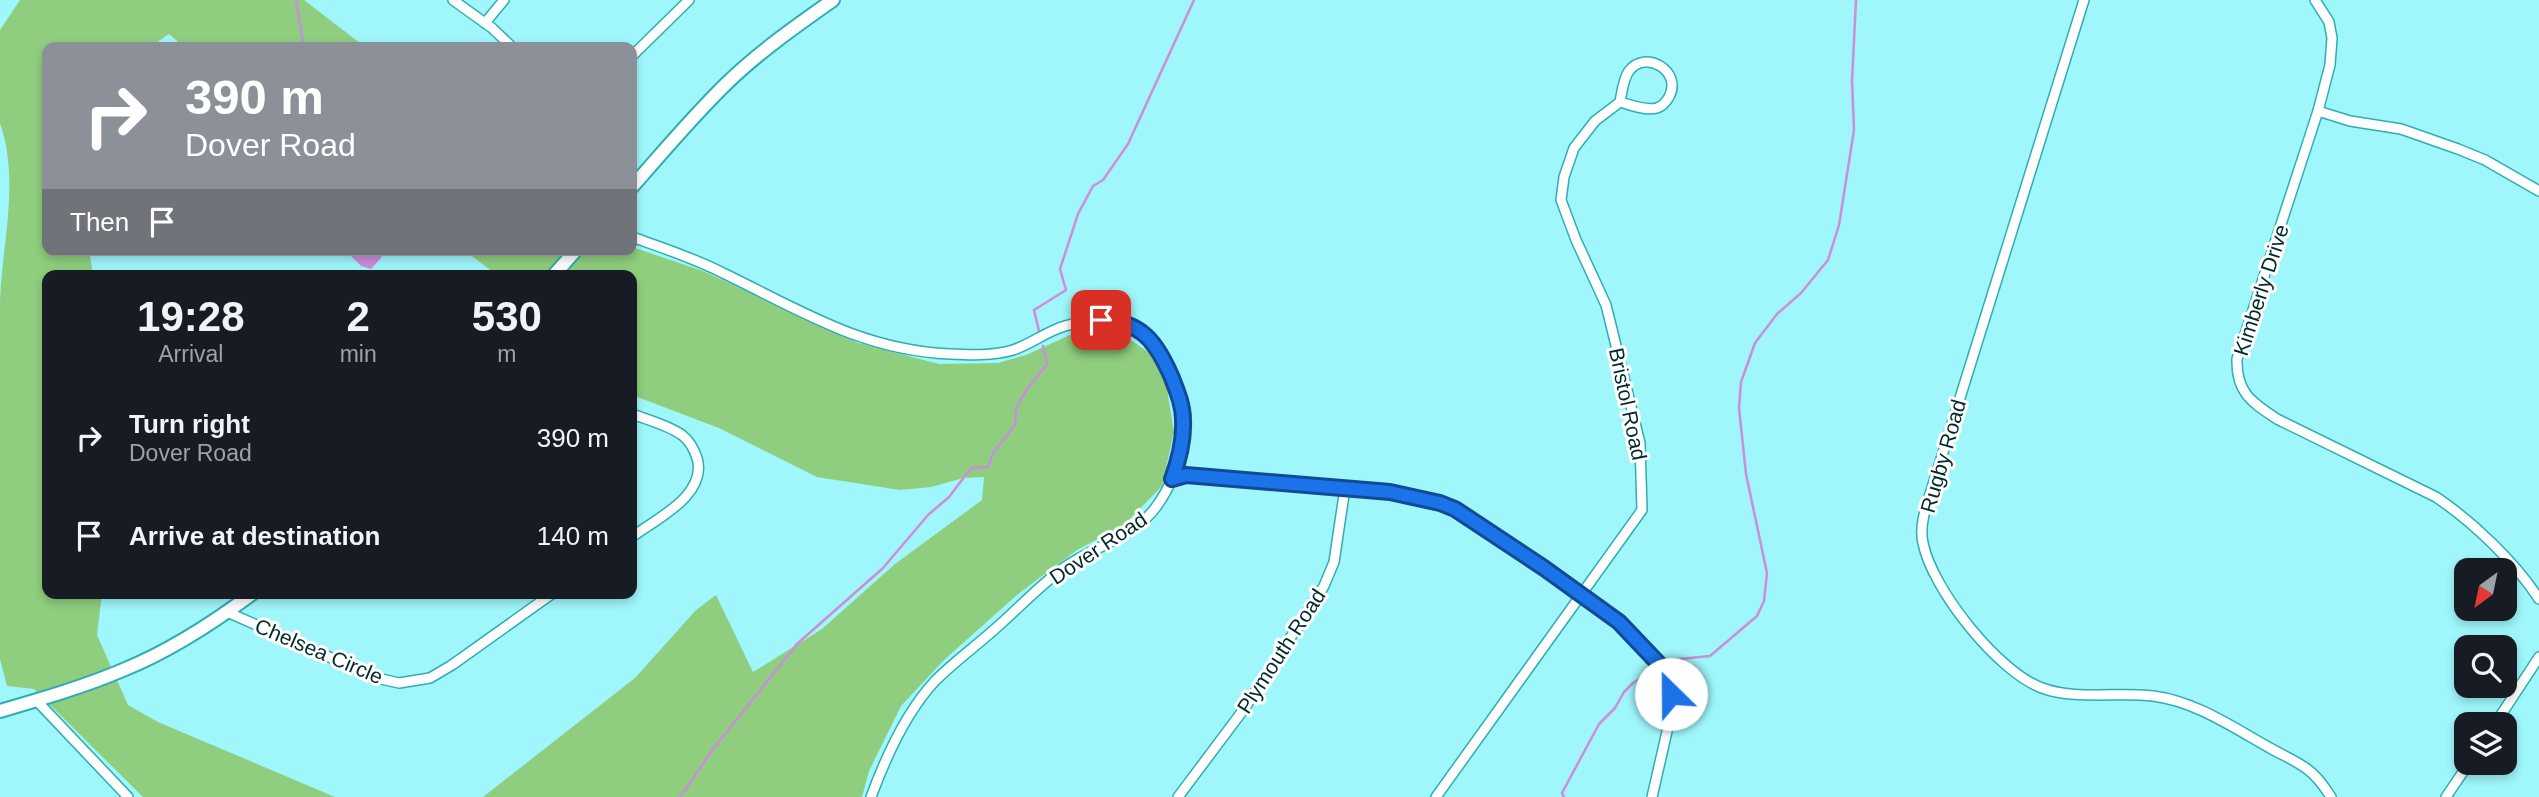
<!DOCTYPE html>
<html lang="en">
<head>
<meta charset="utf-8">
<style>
  :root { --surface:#171b24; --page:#20242c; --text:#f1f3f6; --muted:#9ea1a6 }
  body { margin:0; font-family:Helvetica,sans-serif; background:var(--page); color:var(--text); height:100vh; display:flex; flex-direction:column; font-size:26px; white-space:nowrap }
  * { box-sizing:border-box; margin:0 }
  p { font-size:23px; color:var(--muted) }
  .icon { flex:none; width:38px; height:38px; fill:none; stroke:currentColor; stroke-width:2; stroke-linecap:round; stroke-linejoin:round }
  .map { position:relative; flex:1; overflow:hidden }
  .sheet { position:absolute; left:42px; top:270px; width:595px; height:329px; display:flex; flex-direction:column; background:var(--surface); border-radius:14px; box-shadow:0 4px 10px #0003 }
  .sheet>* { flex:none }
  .top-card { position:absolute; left:42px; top:42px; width:595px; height:214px; border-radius:14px; box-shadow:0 4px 10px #0003; background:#8c9099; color:#fff; overflow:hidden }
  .needle { width:46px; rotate:213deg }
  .tools { position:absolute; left:2454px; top:558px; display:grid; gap:14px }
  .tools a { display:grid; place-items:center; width:63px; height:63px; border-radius:14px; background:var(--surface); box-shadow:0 4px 10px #0003; font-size:35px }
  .pin { position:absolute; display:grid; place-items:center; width:60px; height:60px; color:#fff; margin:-30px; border-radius:14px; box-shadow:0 4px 10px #0006 }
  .me { position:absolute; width:77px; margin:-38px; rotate:337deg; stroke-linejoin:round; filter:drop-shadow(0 0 5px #0008) }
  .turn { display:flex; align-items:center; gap:24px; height:147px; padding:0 28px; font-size:32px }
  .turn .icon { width:91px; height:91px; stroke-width:2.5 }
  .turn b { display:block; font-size:49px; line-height:60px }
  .then { display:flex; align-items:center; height:66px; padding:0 28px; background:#0003; gap:14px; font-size:26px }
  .eta { display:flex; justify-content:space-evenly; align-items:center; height:119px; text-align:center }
  .eta b { font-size:42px; font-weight:700; line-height:49px }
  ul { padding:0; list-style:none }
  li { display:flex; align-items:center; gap:21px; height:98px; padding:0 28px }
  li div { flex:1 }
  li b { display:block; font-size:26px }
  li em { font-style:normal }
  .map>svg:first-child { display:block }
  .green { fill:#8ece7e }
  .water { fill:#cb8edb }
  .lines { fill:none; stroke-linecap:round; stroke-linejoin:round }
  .stream { stroke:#cb8edb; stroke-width:2.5 }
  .street-casing { stroke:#2eaeb4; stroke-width:12 }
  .secondary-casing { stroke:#2eaeb4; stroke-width:16 }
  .street { stroke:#fff; stroke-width:9 }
  .secondary { stroke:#fff; stroke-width:12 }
  .route-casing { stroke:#114b97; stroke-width:18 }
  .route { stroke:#1a73e8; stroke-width:12 }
  .labels { text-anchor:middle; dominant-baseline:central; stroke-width:6; stroke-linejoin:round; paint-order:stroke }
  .street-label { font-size:21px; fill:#02292b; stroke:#fff }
</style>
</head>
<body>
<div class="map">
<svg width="2539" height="797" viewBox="0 0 2539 797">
  <rect width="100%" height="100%" fill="#9ff7fb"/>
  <g class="green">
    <path d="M20,0h284l61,47h-181l-15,-13 -19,13h-103v203h42l4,25h-46v318h55l-5,42 31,70 30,17 177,75h-192l-109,-108 -27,-3 -7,-27c0,-119 0,-238 0,-357 2,-59 20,-121 0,-179v-93z"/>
    <polygon points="632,247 703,271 858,343 939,364 998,363 1026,355 1072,334 1115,329 1151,354 1166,383 1174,432 1162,486 1124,525 1077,550 1018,594 944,660 901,706 869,771 862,797 483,797 635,678 696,610 716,595 753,672 822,629 895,564 982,500 984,477 963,478 931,487 900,490 817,477 719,428 632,395 632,275 497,275 464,250 632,250"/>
  </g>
  <polygon class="water" points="345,250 382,250 381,258 371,269 361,266"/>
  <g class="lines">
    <g class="stream">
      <polyline points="296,0 304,47"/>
      <polyline points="1039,331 1034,310 1066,290 1060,269 1078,214 1093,186 1103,180 1128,144 1194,0"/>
      <polyline points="1669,660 1710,656 1757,616 1764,601 1767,573 1746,474 1739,408 1741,382 1755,343 1777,314 1801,293 1828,260 1839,225 1854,130 1852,81 1856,0"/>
      <polyline points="680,797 713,749 797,644 883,568 928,515 949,497 971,468 988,467 993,453 1015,425 1016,408 1027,389 1047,364 1043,346"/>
      <polyline points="1564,797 1562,793 1599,724 1615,708 1624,692 1633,683 1648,674"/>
    </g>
    <g class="street-casing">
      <g id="street">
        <polyline points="453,0 492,28 512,47"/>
        <path d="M2084,0l-153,491c-5,16 -12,35 -8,52 9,46 75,129 119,145 31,12 77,4 111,8 42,5 81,32 117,52 12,7 25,12 37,21 10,7 17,17 24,28"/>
        <path d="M2315,0l14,22 3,16 -2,27 -12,46 -81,248c-1,33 14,43 40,60l159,78c37,25 79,65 103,102"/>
        <polyline points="485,23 504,0"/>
        <polyline points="632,56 689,0"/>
        <polyline points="2318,111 2350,121 2401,129 2458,149 2485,160 2539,191"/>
        <path d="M632,237c31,11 62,21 91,36 77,37 138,77 227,81 20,1 43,2 63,-4 18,-6 34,-19 52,-24 55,-17 84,0 106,50 19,44 14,91 -15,131 -21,29 -62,40 -91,60 -25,18 -46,41 -69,61 -20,18 -42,34 -61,53 -28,30 -50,78 -64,116"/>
        <path d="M632,414c16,6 36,11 50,21 8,6 12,14 15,23 11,37 -41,61 -65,79"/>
        <polyline points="1172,479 1186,475 1390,492 1440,503 1475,521 1544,568 1619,623 1650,652 1665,675 1670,689 1671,714 1652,797"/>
        <polyline points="227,612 377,678 399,683 430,678 452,665 553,593"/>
        <polyline points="36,700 128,797"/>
        <polyline points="2495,724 2539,657"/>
        <polyline points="1178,797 1244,709 1324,586 1334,562 1345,488"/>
        <path d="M1436,797l206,-287 -2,-67 -34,-138 -30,-65 -15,-40 3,-23 10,-29 21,-27 25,-19c11,3 26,9 37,6 6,-2 9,-6 12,-11 14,-26 -24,-48 -40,-26 -6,8 -7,21 -9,31"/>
        <polyline points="2446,797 2469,763"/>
      </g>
    </g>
    <g class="secondary-casing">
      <g id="secondary">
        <path d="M632,187c31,-35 61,-71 95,-104 32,-31 69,-57 106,-83"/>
        <polyline points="554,275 576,250"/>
        <path d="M0,711c41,-12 83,-24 123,-41 47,-19 90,-47 130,-77"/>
      </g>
    </g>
    <use href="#street" class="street"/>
    <use href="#secondary" class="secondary"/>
  </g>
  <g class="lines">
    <g class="route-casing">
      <path id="route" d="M1101,320c41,1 56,23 71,58 5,13 11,27 11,42 1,20 -4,40 -11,59l14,-4 204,17 50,11 15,6 89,59 75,54 39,41 7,13 6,18"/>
    </g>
    <use href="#route" class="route"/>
  </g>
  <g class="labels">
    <g class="street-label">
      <text transform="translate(2261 290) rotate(-72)">Kimberly Drive</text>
      <text transform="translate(1628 404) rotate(78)">Bristol Road</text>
      <text transform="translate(1943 456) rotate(-74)">Rugby Road</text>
      <text transform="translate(1098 548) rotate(-34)">Dover Road</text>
      <text transform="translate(319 651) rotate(23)">Chelsea Circle</text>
      <text transform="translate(1281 651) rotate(-57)">Plymouth Road</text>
    </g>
  </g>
</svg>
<div class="tools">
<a><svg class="needle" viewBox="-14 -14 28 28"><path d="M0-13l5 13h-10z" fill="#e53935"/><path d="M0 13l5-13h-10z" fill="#9ea1a6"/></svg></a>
<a><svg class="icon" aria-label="search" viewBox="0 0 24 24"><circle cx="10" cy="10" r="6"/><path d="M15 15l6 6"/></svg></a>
<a><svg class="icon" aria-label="layers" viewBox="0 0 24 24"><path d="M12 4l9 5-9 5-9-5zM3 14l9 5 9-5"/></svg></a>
</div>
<div class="pin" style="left:1101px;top:320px;background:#d93025"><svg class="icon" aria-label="arrive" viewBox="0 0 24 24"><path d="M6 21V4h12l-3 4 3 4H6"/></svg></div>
<svg class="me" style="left:1671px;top:694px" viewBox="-20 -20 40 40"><circle r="19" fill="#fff"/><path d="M0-13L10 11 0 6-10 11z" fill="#1a73e8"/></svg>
<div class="top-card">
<div class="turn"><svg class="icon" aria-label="right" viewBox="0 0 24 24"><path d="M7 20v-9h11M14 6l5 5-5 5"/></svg><div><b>390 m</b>Dover Road</div></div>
<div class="then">Then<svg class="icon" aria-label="arrive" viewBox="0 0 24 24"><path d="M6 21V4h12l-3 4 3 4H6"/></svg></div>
</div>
<section class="sheet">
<div class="eta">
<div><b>19:28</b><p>Arrival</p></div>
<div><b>2</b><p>min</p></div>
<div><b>530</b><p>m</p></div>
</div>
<ul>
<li><svg class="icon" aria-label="right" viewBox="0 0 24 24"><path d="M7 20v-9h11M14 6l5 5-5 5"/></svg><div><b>Turn right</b><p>Dover Road</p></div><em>390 m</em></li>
<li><svg class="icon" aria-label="arrive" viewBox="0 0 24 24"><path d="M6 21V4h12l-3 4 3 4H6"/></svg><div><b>Arrive at destination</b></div><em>140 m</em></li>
</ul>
</section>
</div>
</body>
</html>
